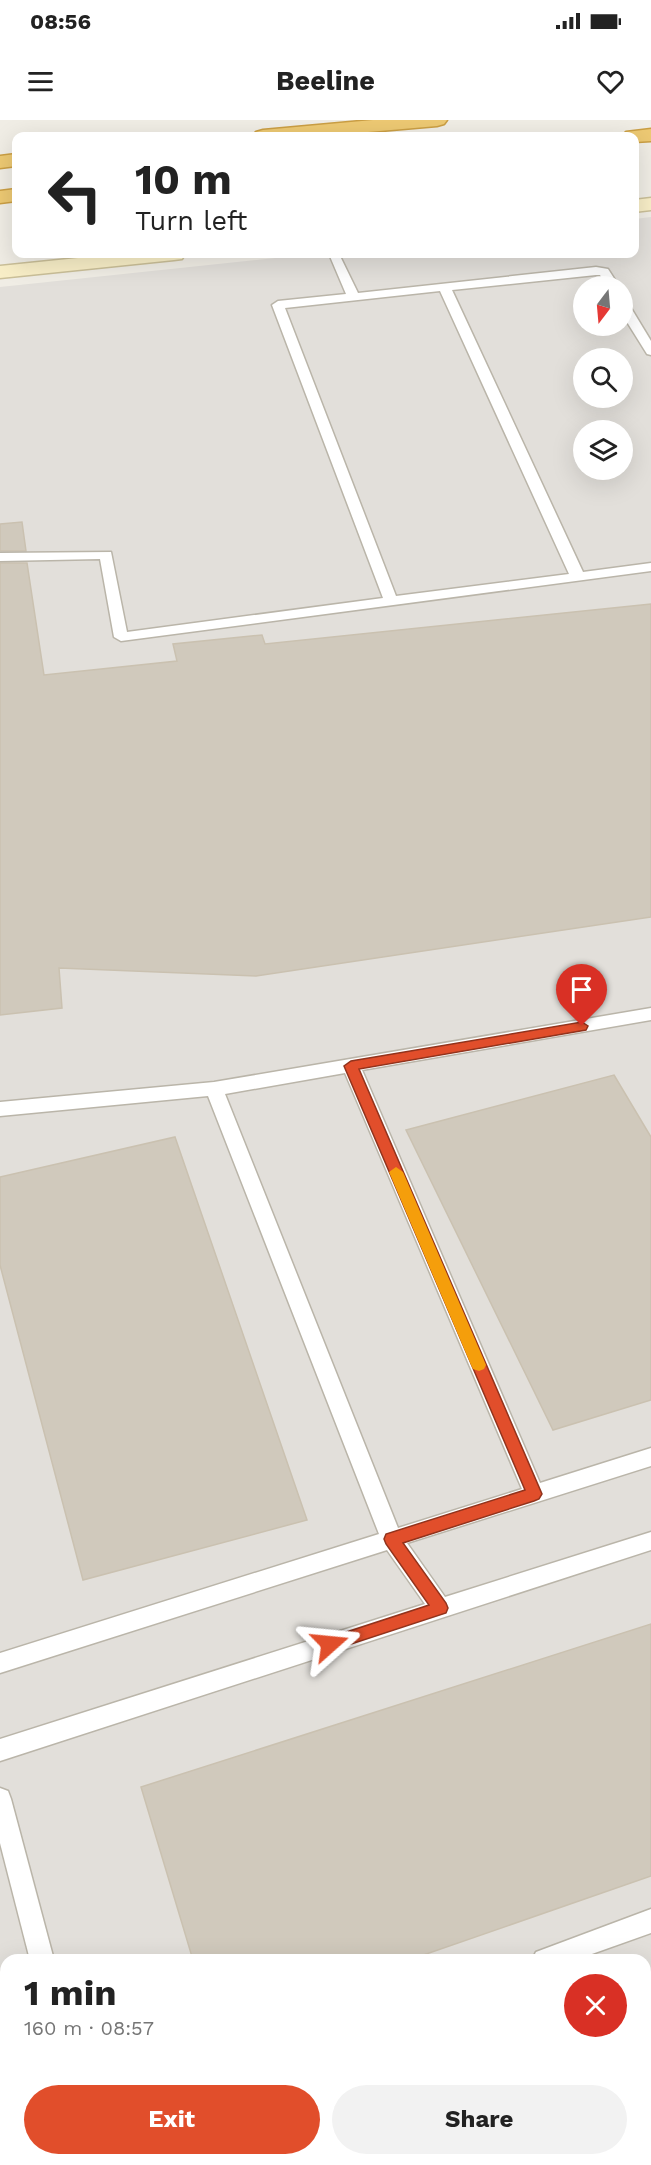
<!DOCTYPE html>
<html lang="en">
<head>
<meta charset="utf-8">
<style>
  :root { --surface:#fff; --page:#f2f2f2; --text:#222; --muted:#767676; --accent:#e14e2b }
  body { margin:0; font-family:"Work Sans",sans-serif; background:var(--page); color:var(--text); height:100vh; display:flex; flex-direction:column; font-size:22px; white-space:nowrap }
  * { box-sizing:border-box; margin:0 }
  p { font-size:20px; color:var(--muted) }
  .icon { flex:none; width:33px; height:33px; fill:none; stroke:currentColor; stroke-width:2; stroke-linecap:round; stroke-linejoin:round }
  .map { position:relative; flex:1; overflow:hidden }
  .side { position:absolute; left:0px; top:1834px; width:651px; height:212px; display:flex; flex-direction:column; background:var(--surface); border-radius:18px 18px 0 0; box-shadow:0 6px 24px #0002 }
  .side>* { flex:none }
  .banner { position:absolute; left:12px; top:12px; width:627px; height:126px; border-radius:12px; box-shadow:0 6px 24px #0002; background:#fff; color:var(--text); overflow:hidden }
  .needle { width:39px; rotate:196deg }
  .fabs { position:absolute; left:573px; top:156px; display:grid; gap:12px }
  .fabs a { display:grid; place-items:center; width:60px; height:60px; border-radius:50%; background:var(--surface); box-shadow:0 6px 24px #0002; font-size:30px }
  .pin { position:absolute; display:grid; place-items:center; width:51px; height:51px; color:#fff; margin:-62px -26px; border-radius:50% 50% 50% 0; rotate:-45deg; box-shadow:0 0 6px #0007 }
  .pin .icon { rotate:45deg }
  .me { position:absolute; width:66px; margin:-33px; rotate:72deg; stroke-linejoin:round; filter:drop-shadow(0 0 4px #0008) }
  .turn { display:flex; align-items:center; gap:21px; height:126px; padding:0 24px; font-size:27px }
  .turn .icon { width:78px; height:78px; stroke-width:2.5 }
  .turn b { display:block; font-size:42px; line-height:51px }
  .round { display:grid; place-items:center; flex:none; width:63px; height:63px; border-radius:32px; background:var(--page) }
  .summary { display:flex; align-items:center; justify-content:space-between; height:102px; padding:0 24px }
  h1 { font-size:36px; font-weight:700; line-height:45px }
  .button { display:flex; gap:12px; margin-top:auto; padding:12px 24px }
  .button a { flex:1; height:69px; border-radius:36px; background:var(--accent); color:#fff; font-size:24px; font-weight:700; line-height:69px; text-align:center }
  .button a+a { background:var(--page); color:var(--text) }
  .status { display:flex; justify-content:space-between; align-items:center; height:42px; padding:0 30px; background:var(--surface); direction:ltr }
  .status svg { height:16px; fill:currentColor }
  header { display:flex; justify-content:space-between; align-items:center; height:78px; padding:0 24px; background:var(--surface); font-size:27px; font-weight:700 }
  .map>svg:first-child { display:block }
  .industrial { fill:#e2dfda; fill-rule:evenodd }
  .building { fill:#d0c9bc; stroke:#cac1b0; stroke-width:1.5 }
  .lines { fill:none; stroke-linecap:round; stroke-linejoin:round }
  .service-casing { stroke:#bab5a9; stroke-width:3 }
  .secondary-casing { stroke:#cbc099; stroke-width:3 }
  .motorway-casing { stroke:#cb9f44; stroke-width:3 }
  .service { fill:#fff; fill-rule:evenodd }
  .secondary { fill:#f8eec7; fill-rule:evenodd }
  .motorway { fill:#edc973; fill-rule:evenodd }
  .rail { stroke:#939393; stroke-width:5; stroke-dasharray:9 9; stroke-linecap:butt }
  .route { fill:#e14e2b; stroke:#92331c; stroke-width:1.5 }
  .slow { fill:#f59e0b }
</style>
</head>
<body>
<div class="status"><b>08:56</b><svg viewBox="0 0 49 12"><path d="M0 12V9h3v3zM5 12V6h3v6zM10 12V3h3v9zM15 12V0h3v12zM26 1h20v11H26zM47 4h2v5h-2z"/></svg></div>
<header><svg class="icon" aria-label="menu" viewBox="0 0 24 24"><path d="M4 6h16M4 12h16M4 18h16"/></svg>Beeline<svg class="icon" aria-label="heart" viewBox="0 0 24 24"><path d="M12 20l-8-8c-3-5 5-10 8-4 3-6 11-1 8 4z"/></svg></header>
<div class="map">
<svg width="651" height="2045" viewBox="0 0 651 2045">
  <rect width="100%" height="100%" fill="#f0ede5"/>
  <path class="industrial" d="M651,97v1775l-6,2v-34h-639v200h202l-12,5h-196v-1878l313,-33h321l1,-35zM584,166h38v40h-38zM584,238h38v40h-38zM584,310h38v40h-38z"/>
  <g class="building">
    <polygon points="22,402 26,431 0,431 0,404"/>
    <polygon points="0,443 27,443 44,555 177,541 173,524 262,515 265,524 651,484 651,797 256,856 59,848 62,888 0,895"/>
    <polygon points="614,955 651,1017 651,1280 553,1310 406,1010"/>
    <polygon points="175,1017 307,1400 83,1460 0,1145 0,1057"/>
    <polygon points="651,1504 651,1756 409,1840 193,1840 141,1667"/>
  </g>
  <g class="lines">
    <g class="service-casing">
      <g id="service">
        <path d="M329,134h10l19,39 238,-26 12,2 11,17h-12l-7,-11h-4l-144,15 131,282 68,-9v8l-530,70 -7,-4 -14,-78 -100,2v-8l111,-1 16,80 256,-34 -111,-293 6,-4 68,-7zM440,171l129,283 -173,22 -111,-288z"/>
        <polygon points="622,180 628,183 651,221 651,235 647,234 622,194"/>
        <path d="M651,888v12l-289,50 178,413 111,-35v18l-244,77 38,54 206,-65v18l-651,211v-22l425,-135 -38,-54 -387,123v-20l379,-119 -171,-438 -208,20v-14l214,-20zM345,953l177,416 -124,39 -173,-434z"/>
        <polygon points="0,1668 8,1671 11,1679 54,1840 30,1840 0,1723"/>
        <polygon points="651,1789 651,1813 575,1840 532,1840 536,1832"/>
        <polygon points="6,2029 6,2040 24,2040 22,2045 0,2045 0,2031"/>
      </g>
    </g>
    <g class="secondary-casing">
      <g id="secondary">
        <polygon points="651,78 651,90 634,92 634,80"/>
        <polygon points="117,134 185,134 182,139 174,140 0,158 0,146"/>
      </g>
    </g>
    <g class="motorway-casing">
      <g id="motorway">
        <polygon points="373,0 447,0 444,4 437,6 322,16 253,16 256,12 263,10"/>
        <polygon points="651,9 651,21 634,22 634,16 623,16 626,12"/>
        <polygon points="16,34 16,46 0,48 0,36"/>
        <polygon points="16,69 16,81 0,83 0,71"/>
      </g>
    </g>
    <use href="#service" class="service"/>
    <use href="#secondary" class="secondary"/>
    <use href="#motorway" class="motorway"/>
    <polyline class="rail" points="643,2045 651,2042"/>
  </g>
  <polygon class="route" points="582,902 588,906 586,910 359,949 542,1374 539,1379 534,1381 403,1423 446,1483 448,1488 446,1493 330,1531 325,1529 322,1524 325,1519 429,1485 386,1424 384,1419 386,1414 525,1370 344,946 351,941"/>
  <polygon class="slow" points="396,1047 403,1052 486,1245 484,1249 479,1251 473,1249 471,1245 389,1052"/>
</svg>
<div class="fabs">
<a><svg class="needle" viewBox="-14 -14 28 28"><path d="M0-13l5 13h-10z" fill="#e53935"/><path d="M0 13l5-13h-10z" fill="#767676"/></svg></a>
<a><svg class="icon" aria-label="search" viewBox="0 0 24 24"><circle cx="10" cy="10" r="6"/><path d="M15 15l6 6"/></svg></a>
<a><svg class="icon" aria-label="layers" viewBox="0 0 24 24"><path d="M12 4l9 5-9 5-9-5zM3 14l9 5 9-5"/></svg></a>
</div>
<div class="pin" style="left:582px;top:906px;background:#d93025"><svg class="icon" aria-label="arrive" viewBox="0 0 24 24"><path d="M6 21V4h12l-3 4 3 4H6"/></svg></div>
<svg class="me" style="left:330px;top:1524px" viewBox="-20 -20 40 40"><path d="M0-17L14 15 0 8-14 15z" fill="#e14e2b" stroke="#fff" stroke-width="4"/></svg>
<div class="banner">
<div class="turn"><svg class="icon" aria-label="left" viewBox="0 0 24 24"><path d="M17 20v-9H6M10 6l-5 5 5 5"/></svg><div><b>10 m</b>Turn left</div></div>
</div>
<section class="side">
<div class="summary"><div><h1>1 min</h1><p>160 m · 08:57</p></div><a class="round" style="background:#d93025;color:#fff"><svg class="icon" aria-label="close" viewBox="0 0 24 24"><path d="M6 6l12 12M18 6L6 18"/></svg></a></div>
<div class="button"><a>Exit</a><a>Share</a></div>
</section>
</div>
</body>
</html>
